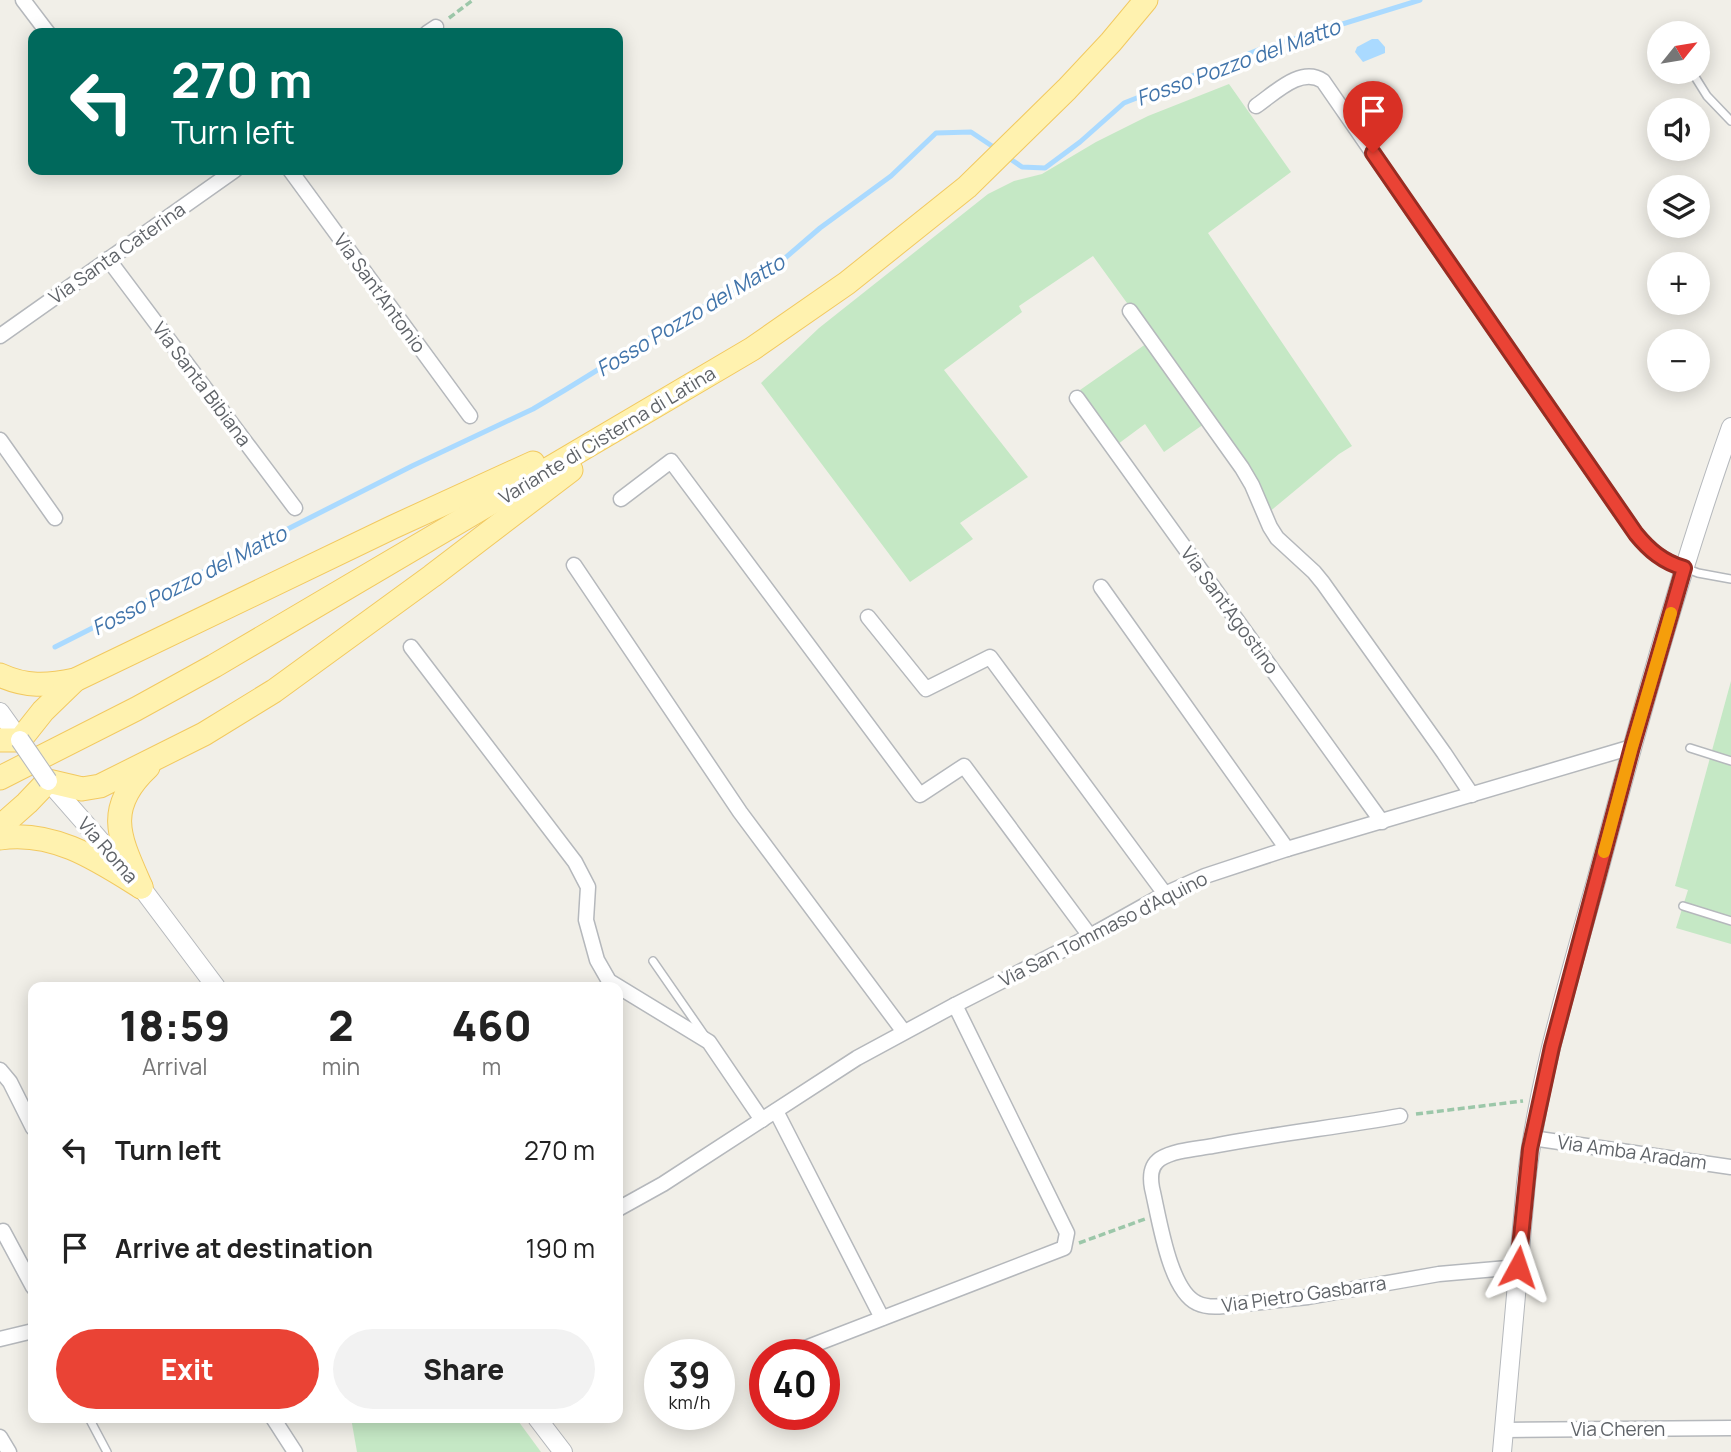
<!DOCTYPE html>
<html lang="en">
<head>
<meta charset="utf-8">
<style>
  :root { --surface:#fff; --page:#f2f2f2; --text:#222; --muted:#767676; --accent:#ea4335 }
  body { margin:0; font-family:Manrope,sans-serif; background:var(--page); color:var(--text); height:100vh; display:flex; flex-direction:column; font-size:26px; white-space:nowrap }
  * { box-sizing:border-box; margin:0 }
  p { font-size:23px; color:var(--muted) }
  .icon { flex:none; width:38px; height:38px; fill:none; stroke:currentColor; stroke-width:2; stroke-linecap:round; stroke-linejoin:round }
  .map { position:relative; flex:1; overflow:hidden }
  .details { position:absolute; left:28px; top:982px; width:595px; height:441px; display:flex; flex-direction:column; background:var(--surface); border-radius:14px; box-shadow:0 4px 18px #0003 }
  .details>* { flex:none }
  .banner { position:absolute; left:28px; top:28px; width:595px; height:147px; border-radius:14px; box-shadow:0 4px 18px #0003; background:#00695c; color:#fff; overflow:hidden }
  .needle { width:46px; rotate:60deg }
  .fabs { position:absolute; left:1647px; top:21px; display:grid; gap:14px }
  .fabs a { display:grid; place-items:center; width:63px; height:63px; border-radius:50%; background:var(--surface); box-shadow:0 4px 18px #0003; font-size:35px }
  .speed { position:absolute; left:644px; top:1339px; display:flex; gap:14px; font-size:35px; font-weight:700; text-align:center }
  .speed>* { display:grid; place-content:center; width:91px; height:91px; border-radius:50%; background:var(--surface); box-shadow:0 4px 18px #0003; line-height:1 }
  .speed small { font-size:18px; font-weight:400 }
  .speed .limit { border:10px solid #d22; background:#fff; color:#111 }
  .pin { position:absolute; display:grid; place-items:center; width:60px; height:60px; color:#fff; margin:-72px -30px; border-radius:50% 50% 50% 0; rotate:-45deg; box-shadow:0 0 7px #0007 }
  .pin .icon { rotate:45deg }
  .me { position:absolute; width:77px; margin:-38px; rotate:5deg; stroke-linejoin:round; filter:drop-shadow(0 0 5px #0008) }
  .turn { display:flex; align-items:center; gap:24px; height:147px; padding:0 28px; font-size:32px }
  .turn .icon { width:91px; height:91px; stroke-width:2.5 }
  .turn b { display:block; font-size:49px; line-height:60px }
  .eta { display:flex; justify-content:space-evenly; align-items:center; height:119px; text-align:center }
  .eta b { font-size:42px; font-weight:800; line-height:49px }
  .button { display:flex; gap:14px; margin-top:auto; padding:14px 28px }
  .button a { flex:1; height:80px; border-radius:42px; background:var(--accent); color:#fff; font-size:28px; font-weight:800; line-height:80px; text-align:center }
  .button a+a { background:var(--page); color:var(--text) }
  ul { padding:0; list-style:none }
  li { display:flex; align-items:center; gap:21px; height:98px; padding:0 28px }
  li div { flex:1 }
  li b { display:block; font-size:26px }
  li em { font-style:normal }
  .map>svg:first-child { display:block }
  .green { fill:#c5e8c5 }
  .water { fill:#aadaff }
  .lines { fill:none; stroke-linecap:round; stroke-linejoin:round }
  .stream { stroke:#aadaff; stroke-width:5 }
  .service-casing { stroke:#b5b8bc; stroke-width:10 }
  .minor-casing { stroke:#b5b8bc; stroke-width:17 }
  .tertiary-casing { stroke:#b5b8bc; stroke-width:20 }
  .primary-casing { stroke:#f2c960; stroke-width:25 }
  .path { stroke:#9cc7a9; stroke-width:3.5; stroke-dasharray:7 3.5; stroke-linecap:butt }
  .service { stroke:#fff; stroke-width:7 }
  .minor { stroke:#fff; stroke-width:14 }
  .tertiary { stroke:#fff; stroke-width:18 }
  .primary { stroke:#fff2af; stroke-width:23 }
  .tertiary-bridge-casing { stroke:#b5b8bc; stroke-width:20; stroke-linecap:butt }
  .tertiary-bridge { stroke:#fff; stroke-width:18 }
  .route-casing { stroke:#982c22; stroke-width:18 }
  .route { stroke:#ea4335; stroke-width:12 }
  .slow { stroke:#f59e0b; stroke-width:12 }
  .labels { text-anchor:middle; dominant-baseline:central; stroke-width:7; stroke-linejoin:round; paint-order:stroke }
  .street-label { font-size:19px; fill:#5f6368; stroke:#fff }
  .water-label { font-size:21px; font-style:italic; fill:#4174aa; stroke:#fff }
</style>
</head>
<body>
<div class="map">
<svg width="1731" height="1452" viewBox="0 0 1731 1452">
  <rect width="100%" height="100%" fill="#f1efe8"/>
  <g class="green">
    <polygon points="1229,84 1291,172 1208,233 1352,446 1339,454 1262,518 1250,489 1204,424 1164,452 1145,424 1118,444 1080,390 1153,339 1093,256 1019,306 1022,312 944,370 1028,477 960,523 973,539 910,582 761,383 819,328 988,194 1014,181 1042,174 1096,142 1148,116"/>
    <polygon points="1731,681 1731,944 1676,928 1688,890 1675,886"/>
    <polygon points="351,1418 516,1418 541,1452 357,1452"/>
  </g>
  <polygon class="water" points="1372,39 1378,39 1385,47 1385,53 1363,62 1355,52 1357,47"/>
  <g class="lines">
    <g class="stream">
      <polyline points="1006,156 1022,167 1045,168 1080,142 1124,103 1258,50 1420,0"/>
      <polyline points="55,647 412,466 533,409 565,390 677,321 770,271 820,228 891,176 936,133 971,132 998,150"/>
    </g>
    <g class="service-casing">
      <g id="service">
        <polyline points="1692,72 1707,96 1731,121"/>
        <polyline points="1685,568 1698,573 1731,579"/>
        <polyline points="1690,748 1731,761"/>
        <polyline points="1683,906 1731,921"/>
        <polyline points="653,961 705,1036"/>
        <polyline points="89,1418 107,1452"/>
      </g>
    </g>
    <g class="minor-casing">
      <g id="minor">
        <polyline points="23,0 48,33"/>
        <polyline points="427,33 436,27"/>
        <path d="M1256,106c19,-13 45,-40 67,-25l313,453c13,16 27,27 48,34"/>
        <polyline points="290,170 470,416"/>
        <polyline points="108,259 295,508"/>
        <polyline points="1130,311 1242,468 1252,485 1270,527 1277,538 1314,572 1323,583 1444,753 1472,795"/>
        <polyline points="0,336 235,170"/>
        <polyline points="1077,398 1382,822"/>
        <polyline points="0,440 55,518"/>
        <polyline points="621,499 671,461 920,795 964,766 1090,936"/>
        <polyline points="574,565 740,812 904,1032"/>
        <polyline points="1101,587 1287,849"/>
        <polyline points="868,617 926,689 990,657 1165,894"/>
        <polyline points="411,647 575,862 588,887 586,920 597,960 609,981 709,1042 762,1120"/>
        <polyline points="0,1070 10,1082 33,1128"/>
        <polyline points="776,1111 882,1318"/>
        <path d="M1400,1116c-62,11 -125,18 -187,30 -17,3 -38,4 -53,13 -10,7 -10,18 -8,29 7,29 17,102 45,115 8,4 18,4 27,3l84,-9 131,-23 80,-7"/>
        <polyline points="1532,1138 1731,1167"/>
        <polyline points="618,1209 663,1184 857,1058 955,1005 1090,936 1165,894 1205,876 1287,849 1632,747"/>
        <polyline points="3,1231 33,1287"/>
        <polyline points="0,1339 33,1331"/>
        <polyline points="790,1354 1064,1248 1067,1233 955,1005"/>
        <polyline points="764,1365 765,1365"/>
        <polyline points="273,1418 295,1452"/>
        <polyline points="1504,1430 1731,1428"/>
        <polyline points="0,1437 9,1452"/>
      </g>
    </g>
    <g class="tertiary-casing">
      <g id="tertiary">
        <polyline points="0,712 20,740"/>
        <polyline points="48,781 141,887 216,987"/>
        <polyline points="537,1418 563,1452"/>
        <path d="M1502,1452l24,-269c12,-105 44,-207 72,-309 40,-150 81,-300 133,-447"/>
      </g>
    </g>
    <g class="primary-casing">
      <g id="primary">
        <path d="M0,675c26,12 47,11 75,5"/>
        <polyline points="0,740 20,740 43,711 75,680 393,527 533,463"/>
        <polyline points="0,778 136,709 214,666 752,349 847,283 967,187 1067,89 1111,42 1146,0"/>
        <polyline points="0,827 27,803 48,781 82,789 100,786 204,734 274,691 432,576 571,470"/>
        <path d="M0,838c54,-8 98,22 141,49"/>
        <path d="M141,887c-21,-48 -38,-78 7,-120"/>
      </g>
    </g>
    <g class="path">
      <polyline points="449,18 473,0"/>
      <polyline points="1416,1114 1523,1101"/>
      <polyline points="1079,1243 1145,1219"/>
    </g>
    <use href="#service" class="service"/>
    <use href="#minor" class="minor"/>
    <use href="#tertiary" class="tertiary"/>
    <use href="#primary" class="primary"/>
    <g class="tertiary-bridge-casing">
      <polyline id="tertiary-bridge" points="20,740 48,781"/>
    </g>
    <use href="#tertiary-bridge" class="tertiary-bridge"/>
  </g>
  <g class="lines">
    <g class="route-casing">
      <path id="route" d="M1373,153l263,381c13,16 27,28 48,34l-52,179 -80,300 -22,102 -12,118"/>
    </g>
    <use href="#route" class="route"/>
    <polyline class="slow" points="1604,852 1632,747 1671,613"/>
  </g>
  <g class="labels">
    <g class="street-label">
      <text transform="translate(117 253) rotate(-35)">Via Santa Caterina</text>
      <text transform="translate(380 293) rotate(54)">Via Sant'Antonio</text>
      <text transform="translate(202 384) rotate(53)">Via Santa Bibiana</text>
      <text transform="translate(607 435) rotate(-31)">Variante di Cisterna di Latina</text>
      <text transform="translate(1230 610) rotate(54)">Via Sant'Agostino</text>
      <text transform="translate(108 850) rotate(49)">Via Roma</text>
      <text transform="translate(1103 929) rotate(-27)">Via San Tommaso d'Aquino</text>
      <text transform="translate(1632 1152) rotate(8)">Via Amba Aradam</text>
      <text transform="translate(1304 1294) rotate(-8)">Via Pietro Gasbarra</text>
      <text x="1618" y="1429">Via Cheren</text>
    </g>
    <g class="water-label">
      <text transform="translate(1238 62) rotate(-20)">Fosso Pozzo del Matto</text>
      <text transform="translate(690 315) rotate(-31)">Fosso Pozzo del Matto</text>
      <text transform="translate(189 580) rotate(-27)">Fosso Pozzo del Matto</text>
    </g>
  </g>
</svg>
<div class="fabs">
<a><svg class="needle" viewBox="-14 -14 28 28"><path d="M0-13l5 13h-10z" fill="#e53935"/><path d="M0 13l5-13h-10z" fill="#767676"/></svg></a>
<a><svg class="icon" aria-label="sound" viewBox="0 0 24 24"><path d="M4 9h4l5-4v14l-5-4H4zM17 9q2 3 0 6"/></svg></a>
<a><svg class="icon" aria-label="layers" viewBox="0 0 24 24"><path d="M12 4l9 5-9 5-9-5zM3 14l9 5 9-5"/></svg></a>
<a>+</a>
<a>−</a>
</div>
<div class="speed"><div>39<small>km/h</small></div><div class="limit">40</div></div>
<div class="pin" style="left:1373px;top:153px;background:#d93025"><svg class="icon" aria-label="arrive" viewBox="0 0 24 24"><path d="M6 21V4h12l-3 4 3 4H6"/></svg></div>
<svg class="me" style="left:1518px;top:1267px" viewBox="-20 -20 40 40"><path d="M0-17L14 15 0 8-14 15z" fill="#ea4335" stroke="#fff" stroke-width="4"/></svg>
<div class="banner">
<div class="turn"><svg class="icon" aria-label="left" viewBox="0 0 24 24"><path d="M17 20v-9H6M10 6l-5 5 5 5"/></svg><div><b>270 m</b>Turn left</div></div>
</div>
<section class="details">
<div class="eta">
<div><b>18:59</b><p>Arrival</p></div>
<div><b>2</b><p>min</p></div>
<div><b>460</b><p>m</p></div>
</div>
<ul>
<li><svg class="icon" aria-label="left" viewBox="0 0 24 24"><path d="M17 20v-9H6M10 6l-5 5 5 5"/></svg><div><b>Turn left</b></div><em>270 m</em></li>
<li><svg class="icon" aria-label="arrive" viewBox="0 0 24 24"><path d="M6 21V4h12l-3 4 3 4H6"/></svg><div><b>Arrive at destination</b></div><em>190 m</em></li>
</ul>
<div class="button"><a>Exit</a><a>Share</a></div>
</section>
</div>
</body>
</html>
